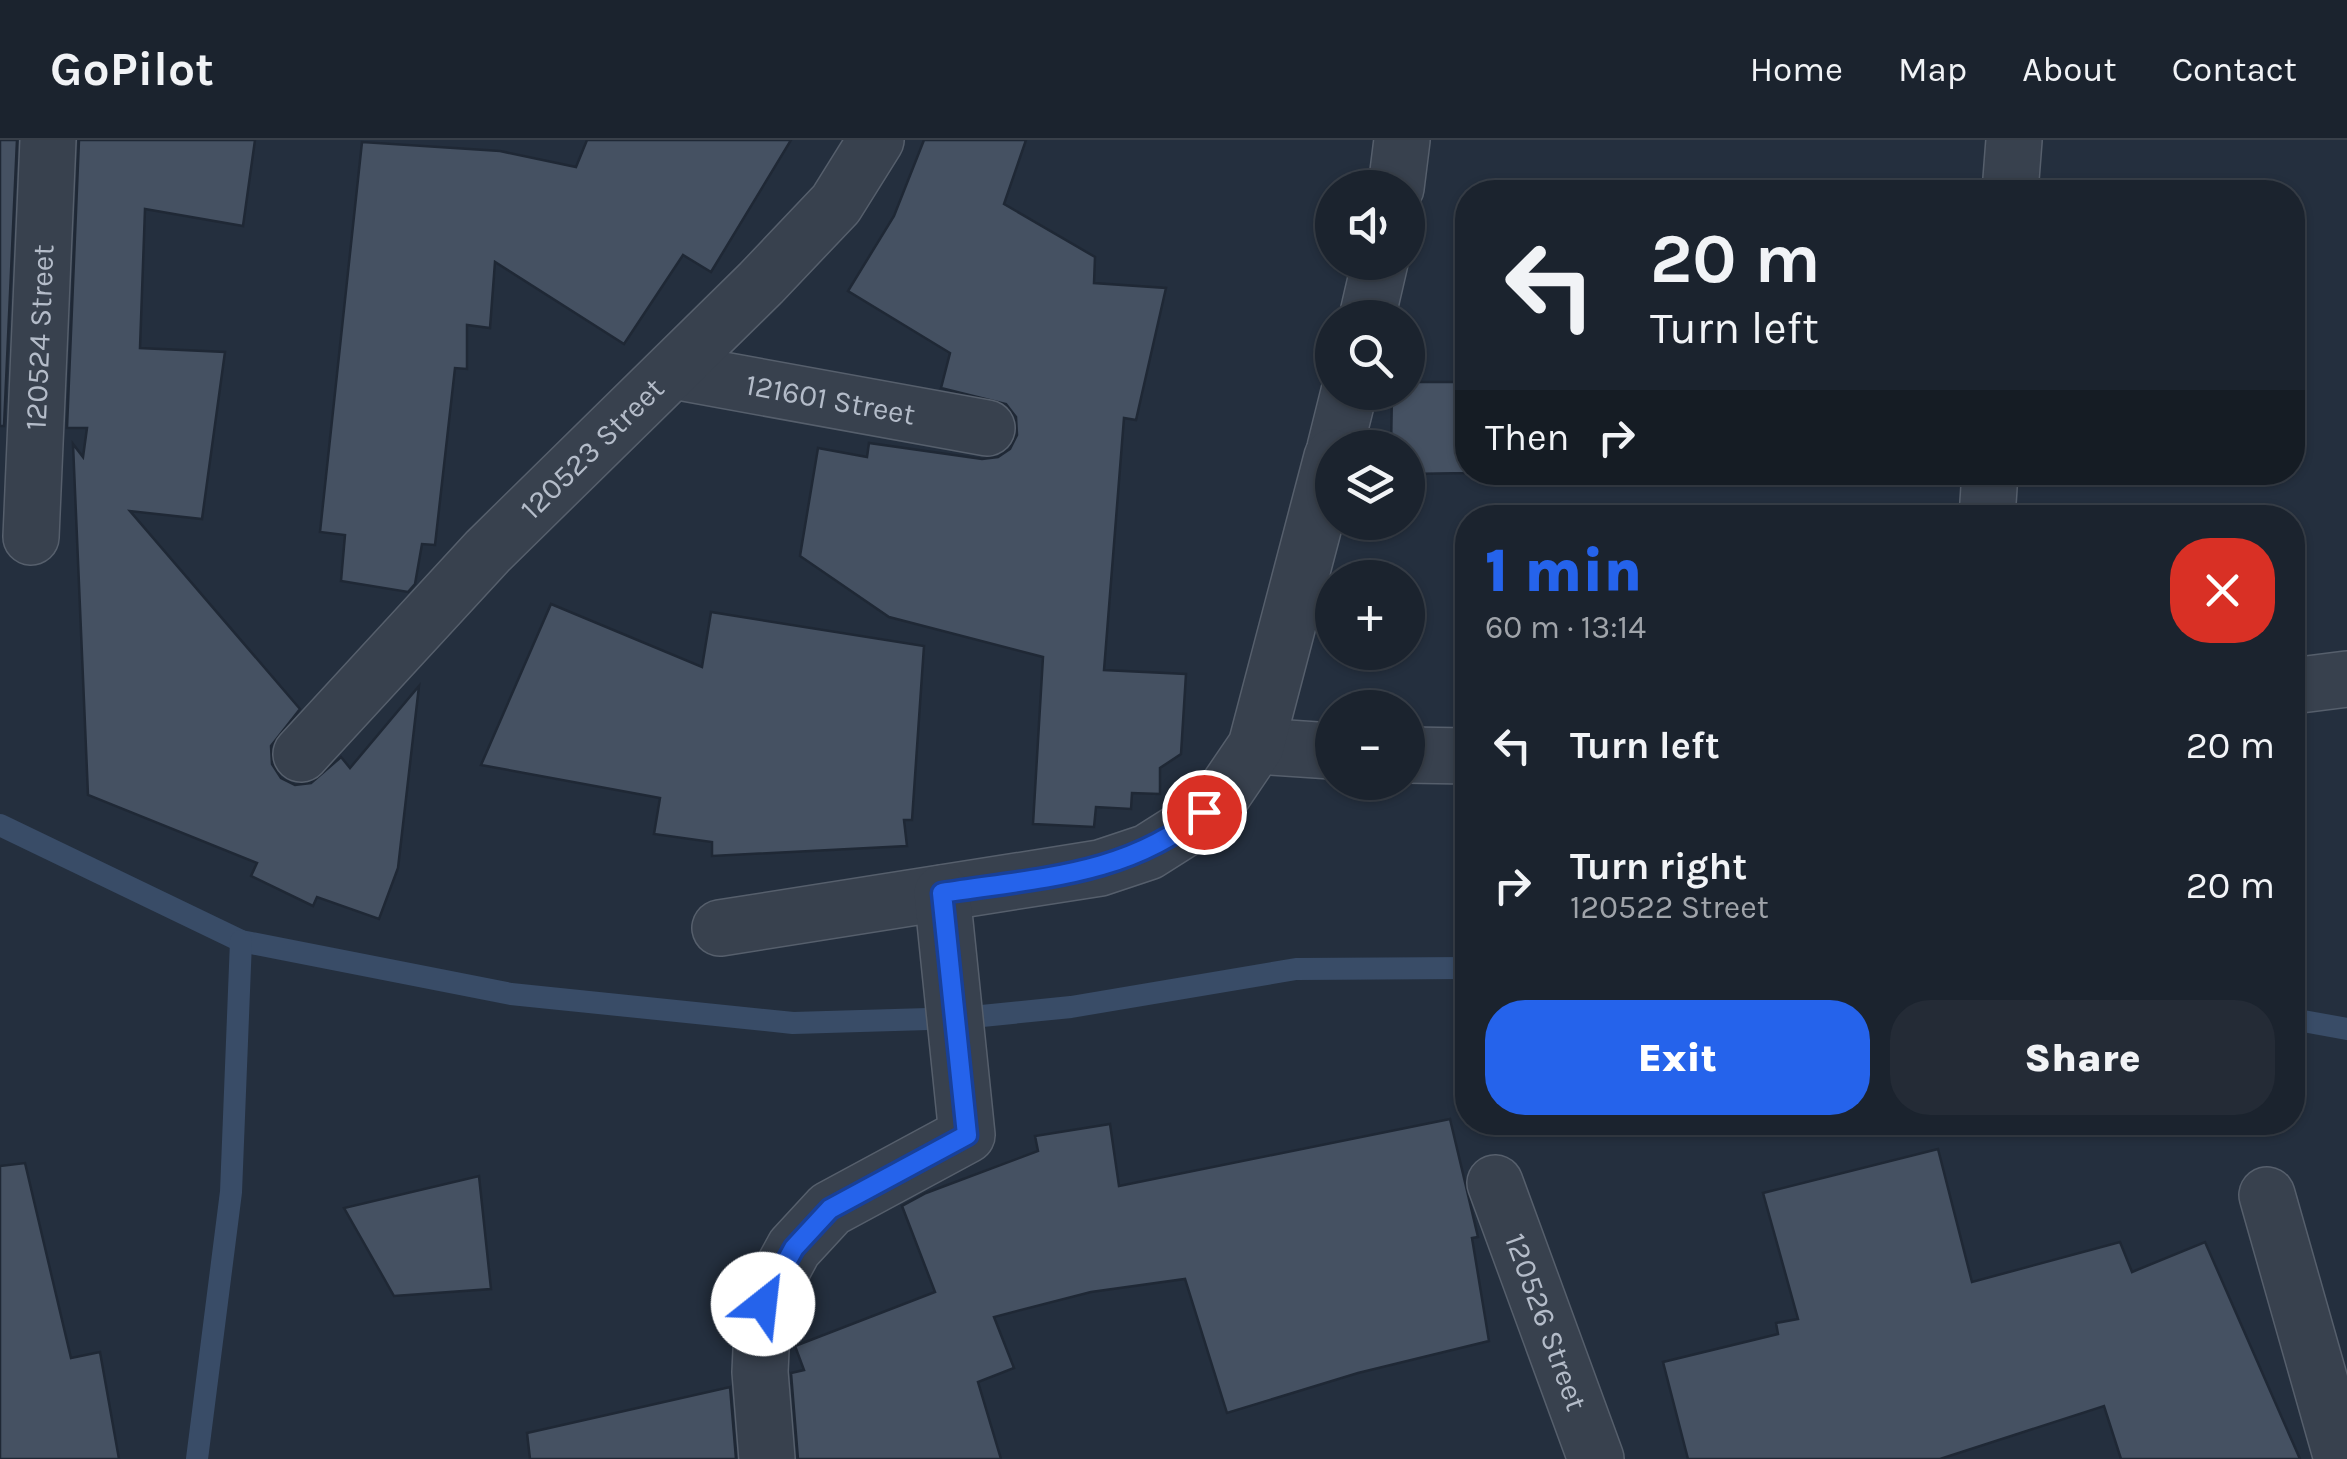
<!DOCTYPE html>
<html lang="en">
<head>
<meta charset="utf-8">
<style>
  :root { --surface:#1b232e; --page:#242b36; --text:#f1f3f6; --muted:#a0a4aa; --line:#39404a; --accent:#2563eb }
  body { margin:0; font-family:Karla,sans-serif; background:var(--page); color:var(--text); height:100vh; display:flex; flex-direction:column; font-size:38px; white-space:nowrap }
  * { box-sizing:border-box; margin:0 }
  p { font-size:32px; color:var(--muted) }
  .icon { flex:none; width:55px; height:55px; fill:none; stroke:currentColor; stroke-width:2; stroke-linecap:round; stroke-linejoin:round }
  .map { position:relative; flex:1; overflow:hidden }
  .sheet { position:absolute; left:1455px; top:365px; width:850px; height:630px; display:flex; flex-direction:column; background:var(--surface); border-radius:40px; box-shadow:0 2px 8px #0004,0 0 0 2px var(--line) }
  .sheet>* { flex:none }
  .top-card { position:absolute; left:1455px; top:40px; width:850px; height:305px; border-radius:40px; box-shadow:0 2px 8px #0004,0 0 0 2px var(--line); background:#1b232e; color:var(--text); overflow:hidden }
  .fabs { position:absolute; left:1315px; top:30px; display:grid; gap:20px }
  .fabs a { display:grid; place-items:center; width:110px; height:110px; border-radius:50%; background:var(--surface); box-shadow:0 2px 8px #0004,0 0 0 2px var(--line); font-size:50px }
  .pin { position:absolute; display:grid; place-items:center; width:85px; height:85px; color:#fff; margin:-42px; border:5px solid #fff; border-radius:50%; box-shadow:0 2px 10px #0007 }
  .me { position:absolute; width:110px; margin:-55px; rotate:29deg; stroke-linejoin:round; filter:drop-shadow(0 0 8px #0008) }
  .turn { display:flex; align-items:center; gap:35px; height:210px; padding:0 30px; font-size:45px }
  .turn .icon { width:130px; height:130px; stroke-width:2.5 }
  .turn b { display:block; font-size:70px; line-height:85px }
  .then { display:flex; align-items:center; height:95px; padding:0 30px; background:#0003; gap:20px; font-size:38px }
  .round { display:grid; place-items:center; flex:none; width:105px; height:105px; border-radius:40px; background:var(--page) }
  .head { display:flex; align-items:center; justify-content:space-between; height:170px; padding:0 30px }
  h1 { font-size:60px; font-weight:800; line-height:75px; color:var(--accent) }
  .primary-button { display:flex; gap:20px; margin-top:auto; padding:20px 30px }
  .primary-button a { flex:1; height:115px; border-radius:40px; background:var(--accent); color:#fff; font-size:40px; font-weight:800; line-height:115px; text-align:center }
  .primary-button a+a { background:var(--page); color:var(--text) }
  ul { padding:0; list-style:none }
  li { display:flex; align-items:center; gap:30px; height:140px; padding:0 30px }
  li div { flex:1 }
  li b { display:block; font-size:38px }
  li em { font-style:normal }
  header { display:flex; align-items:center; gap:60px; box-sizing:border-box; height:140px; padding:0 50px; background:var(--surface); border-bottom:2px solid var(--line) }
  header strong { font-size:48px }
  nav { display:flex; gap:55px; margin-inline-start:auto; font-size:35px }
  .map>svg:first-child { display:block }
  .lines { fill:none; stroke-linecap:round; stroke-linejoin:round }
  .stream { stroke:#394c67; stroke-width:22 }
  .building { fill:#455162; stroke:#1f2835; stroke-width:2.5 }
  .minor-casing { stroke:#565f6c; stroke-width:58 }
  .minor { stroke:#38414e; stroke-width:55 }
  .route-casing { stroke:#184099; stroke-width:25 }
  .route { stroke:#2563eb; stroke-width:18 }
  .labels { text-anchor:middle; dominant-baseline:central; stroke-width:10; stroke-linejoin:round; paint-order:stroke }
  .street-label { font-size:30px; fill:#b4bcc9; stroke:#1d2633 }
</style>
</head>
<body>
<header>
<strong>GoPilot</strong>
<nav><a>Home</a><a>Map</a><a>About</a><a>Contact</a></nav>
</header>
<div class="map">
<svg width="2347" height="1319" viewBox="0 0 2347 1319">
  <rect width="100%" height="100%" fill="#242f3e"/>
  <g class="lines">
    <g class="stream">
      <polyline points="0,685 241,801 511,854 793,883 962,878 1071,867 1296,829 1468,828"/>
      <polyline points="2292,879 2347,889"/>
      <polyline points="197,1319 231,1052 241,801"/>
    </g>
  </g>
  <g class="building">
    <polygon points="0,0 17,0 4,286 0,286"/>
    <polygon points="79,0 255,0 243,86 145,69 140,208 225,212 202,379 130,371 300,569 271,606 272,624 281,638 295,645 311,643 341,617 350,628 419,546 398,728 379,779 317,757 313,766 251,736 257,723 88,655 73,304 83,317 87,288 67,288"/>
    <polygon points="587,0 791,0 711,132 683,115 624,204 495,122 490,188 467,185 467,229 455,228 435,405 422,404 415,444 408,452 341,441 345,395 320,392 362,2 500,11 576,27"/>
    <polygon points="924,0 1026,0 1004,64 1095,117 1094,143 1166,148 1136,280 1124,278 1104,530 1186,534 1181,614 1160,628 1160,654 1132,653 1131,669 1096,667 1094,687 1033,684 1043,517 889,477 800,416 818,308 867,317 869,303 982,319 998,317 1010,309 1017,295 1016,277 1006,264 941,248 950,213 848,151 894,76"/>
    <polygon points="1408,242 1468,242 1468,333 1408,334 1408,308 1391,308 1392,252 1408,252"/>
    <polygon points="551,464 702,527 711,472 924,506 912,680 904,680 907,706 712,716 712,702 654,694 660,658 481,625"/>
    <polygon points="1450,979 1478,1097 1472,1098 1489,1201 1358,1233 1227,1273 1185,1139 1091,1152 994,1177 1014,1228 978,1242 1001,1319 798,1319 791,1233 804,1230 795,1206 935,1152 902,1066 926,1053 1038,1011 1035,996 1110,984 1119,1046"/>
    <polygon points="1938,1009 1972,1142 2120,1102 2132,1132 2205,1102 2300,1319 2121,1319 2104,1266 1940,1319 1688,1319 1663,1222 1778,1194 1776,1183 1798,1179 1763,1053"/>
    <polygon points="25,1023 71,1218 100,1212 119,1319 0,1319 0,1026"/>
    <polygon points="479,1036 491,1149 394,1156 344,1068"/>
    <polygon points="730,1247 736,1319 530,1319 527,1293"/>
  </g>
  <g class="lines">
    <g class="minor-casing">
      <g id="minor">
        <polyline points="1396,48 1402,0"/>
        <polyline points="2010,52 2014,0"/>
        <polyline points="1367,178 1380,122"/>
        <path id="s1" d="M673,231l314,57"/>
        <polyline points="1335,308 1349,252"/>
        <polyline points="1987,378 1990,332"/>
        <path id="s2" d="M31,397l17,-397"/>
        <polyline points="2292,546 2347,539"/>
        <polyline points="1256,606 1332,611"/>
        <path id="s3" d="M301,614l187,-203 273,-268 75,-79 40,-64"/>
        <polyline points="1408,615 1468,616"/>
        <polyline points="720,788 1100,728 1148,712 1189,686 1220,659 1256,606 1332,317"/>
        <path id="s4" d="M1495,1043l101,276"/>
        <polyline points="2267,1055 2342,1319"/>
        <polyline points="767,1319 760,1232 763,1165 794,1108 830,1069 967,995 942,753"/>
      </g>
    </g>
    <use href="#minor" class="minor"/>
  </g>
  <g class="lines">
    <g class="route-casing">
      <path id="route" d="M763,1164l31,-56 36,-39 137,-74 -25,-242c94,-15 186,-17 262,-81"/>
    </g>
    <use href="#route" class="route"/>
  </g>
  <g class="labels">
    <g class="street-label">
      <text stroke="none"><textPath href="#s2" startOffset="200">120524 Street</textPath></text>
      <text stroke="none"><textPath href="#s1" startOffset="160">121601 Street</textPath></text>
      <text stroke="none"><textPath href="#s3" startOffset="422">120523 Street</textPath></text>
      <text stroke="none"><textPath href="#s4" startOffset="148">120526 Street</textPath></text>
    </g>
  </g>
</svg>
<div class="fabs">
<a><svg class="icon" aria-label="sound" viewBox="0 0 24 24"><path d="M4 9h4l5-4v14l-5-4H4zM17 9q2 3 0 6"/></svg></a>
<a><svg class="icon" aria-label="search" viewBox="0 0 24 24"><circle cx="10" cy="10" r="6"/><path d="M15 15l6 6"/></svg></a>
<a><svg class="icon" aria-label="layers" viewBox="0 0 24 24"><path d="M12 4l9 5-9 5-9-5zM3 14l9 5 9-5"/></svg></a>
<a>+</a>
<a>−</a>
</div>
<div class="pin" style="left:1204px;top:672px;background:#d93025"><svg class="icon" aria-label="arrive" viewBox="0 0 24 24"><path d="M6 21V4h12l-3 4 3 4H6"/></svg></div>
<svg class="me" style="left:763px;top:1164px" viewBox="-20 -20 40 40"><circle r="19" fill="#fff"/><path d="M0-13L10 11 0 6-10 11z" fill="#2563eb"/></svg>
<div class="top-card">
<div class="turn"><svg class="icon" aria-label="left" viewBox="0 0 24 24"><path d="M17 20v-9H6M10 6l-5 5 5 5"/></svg><div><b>20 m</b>Turn left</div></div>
<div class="then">Then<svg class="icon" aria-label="right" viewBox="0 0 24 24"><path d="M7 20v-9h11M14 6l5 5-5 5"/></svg></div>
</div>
<section class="sheet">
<div class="head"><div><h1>1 min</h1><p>60 m · 13:14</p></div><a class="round" style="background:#d93025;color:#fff"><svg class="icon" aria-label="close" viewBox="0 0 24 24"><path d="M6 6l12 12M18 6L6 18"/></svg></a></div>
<ul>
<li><svg class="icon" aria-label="left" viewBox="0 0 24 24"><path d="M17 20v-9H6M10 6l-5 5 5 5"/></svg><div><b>Turn left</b></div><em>20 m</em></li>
<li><svg class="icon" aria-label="right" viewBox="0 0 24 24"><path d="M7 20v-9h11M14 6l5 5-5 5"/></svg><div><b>Turn right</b><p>120522 Street</p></div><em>20 m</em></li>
</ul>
<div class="primary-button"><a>Exit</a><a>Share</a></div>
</section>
</div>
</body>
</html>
